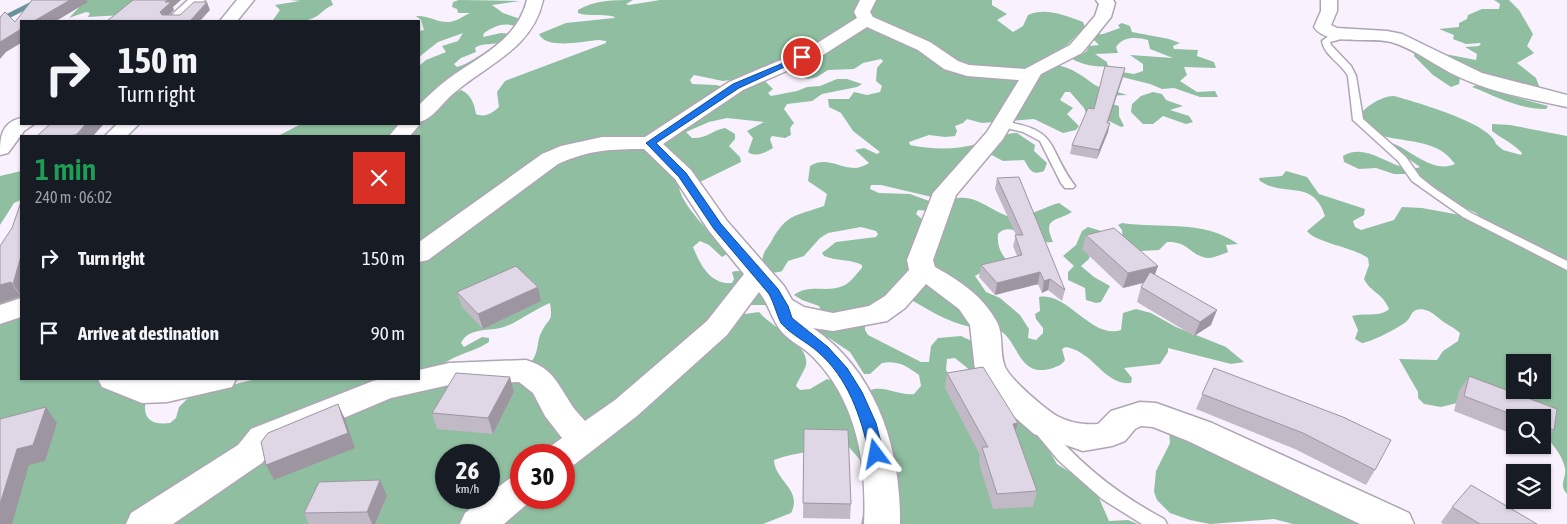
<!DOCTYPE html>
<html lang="en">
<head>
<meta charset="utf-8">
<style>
  :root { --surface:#171b24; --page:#242831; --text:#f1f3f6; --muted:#9ea1a6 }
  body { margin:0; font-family:"Asap Condensed",sans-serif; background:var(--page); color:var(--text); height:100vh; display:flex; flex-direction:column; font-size:19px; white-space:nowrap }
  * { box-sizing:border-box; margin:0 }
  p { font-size:16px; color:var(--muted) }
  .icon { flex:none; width:28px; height:28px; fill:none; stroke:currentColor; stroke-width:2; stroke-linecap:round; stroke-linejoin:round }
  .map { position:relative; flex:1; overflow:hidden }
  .sheet { position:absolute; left:20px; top:135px; width:400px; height:245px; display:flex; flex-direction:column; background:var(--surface); border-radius:0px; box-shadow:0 1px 4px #0004 }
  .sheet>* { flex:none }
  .banner { position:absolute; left:20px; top:20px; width:400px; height:105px; border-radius:0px; box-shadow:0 1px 4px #0004; background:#171b24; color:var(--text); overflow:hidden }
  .fabs { position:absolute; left:1506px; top:354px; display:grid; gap:10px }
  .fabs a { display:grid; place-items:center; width:45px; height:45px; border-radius:0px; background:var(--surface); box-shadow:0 1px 4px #0004; font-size:25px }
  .speed { position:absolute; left:435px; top:444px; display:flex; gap:10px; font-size:25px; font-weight:700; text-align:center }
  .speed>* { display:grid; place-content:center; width:65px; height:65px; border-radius:50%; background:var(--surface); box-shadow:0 1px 4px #0004; line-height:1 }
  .speed small { font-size:12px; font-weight:400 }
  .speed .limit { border:8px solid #d22; background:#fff; color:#111 }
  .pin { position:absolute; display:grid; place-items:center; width:42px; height:42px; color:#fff; margin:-21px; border:2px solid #fff; border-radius:50%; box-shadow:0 1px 5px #0007 }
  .me { position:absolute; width:55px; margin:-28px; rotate:347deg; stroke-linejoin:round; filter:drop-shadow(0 0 4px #0008) }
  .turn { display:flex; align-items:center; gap:18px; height:105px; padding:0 15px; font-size:22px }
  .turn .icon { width:65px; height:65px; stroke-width:2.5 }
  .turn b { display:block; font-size:35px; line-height:42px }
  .round { display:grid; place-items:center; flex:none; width:52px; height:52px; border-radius:0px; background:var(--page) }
  .overview { display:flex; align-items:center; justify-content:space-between; height:85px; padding:0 15px }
  h1 { font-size:30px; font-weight:600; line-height:38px; color:#1e9e55 }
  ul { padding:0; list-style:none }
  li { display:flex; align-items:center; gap:15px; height:75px; padding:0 15px }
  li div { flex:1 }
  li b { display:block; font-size:19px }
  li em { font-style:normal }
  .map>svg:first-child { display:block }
  .forest { fill:#8fbfa0; fill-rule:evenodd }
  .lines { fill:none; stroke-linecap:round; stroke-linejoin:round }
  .stream { stroke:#67959c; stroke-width:5 }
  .service-casing { stroke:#afa6b5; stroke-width:3 }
  .minor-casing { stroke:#afa6b5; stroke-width:3 }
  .service { fill:#fff; fill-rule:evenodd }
  .minor { fill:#fff; fill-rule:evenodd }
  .wall { fill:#c1b9c6 }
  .shaded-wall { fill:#9d96a1 }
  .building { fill:#e0d7e6; stroke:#9d96a1 }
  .route { fill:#1a73e8; stroke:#114b97 }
</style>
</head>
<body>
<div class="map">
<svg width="1567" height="524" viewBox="0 0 1567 524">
  <rect width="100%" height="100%" fill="#f9f1fe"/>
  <g class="forest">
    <polygon points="86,0 144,0 123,15 88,17 90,13 86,12 69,18"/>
    <path d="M290,0h41l2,5c-8,3 -10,7 -16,11 -11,7 -32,8 -44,4l7,-10 -5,-5 25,-4z"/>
    <path d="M459,0l61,1 -28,4 11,8 17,6 -1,8c-16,-5 -22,-2 -35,6l-1,4 18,-4 11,1c-17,16 -26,6 -37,14l1,4 -15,6 -7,6 3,3c12,-3 22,-13 34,-16l-41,45 11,-6c11,5 13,14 15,24 9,4 16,-1 23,-7l-2,-15 8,-11 101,-38v-2l-7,-1c-15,1 -53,10 -60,-6l27,-11 48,-5 1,-1c-14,-4 -26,0 -37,-4v-3c16,-10 36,-10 55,-10l-7,4 3,1 31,-5h332v5l15,9 -10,6 16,12 10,-6 5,-11c18,-8 38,1 55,7l2,5 -18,18 -32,18 -7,7 8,8 19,-13c17,2 27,11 40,20 9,5 22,6 32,10l-24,1 3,6 13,4v10l5,10 -3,1 -16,-8 -19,-6 -2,-5 -14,-16h-5l-5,8 13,8 -6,6 12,12 -3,4 -13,3 -29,-14 -52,4 -15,-4 -4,4 -8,3 2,5 -2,5 -10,1 -16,-2 -20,7 1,3c23,5 47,5 70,-2 13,-3 23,-10 37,-10l18,12 -1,6 13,12 -3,8c-13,5 -14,-2 -20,-11l-21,1 -17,-9 -23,8 -13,12 -18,25 -51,-12h-10l-1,4 9,4 31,1 22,8 -2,9 -12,-1 -2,4 14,12 11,1 7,-10 5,-18c21,-6 36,10 54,17 15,6 37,-10 52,-13l13,9c-16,10 -30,5 -19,30 -6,0 -12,1 -17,-1 -12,-5 -27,-19 -38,-7 -3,27 25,39 45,52l-59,-15 -9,5 11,16 14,6 20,17 9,14 -1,9 8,2 7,-7v-5l-7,-9 -1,-5 5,-3 -1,-14c28,-6 53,43 82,33l2,-17 13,-4 15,4 25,14 50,20 18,15 -13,2 -63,-16v4l-8,12 -36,4 8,10 -1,5c-22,2 -33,-20 -50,-30 -4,-3 -10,-5 -15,-6l-4,2 3,11c-3,5 -7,6 -12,8 -38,12 -33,-33 -59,-40 -7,-2 -16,1 -23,-1 -22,-4 -44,-18 -63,-29l-43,28v4l3,5 53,27h8l2,-16 7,-8 23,-2 13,6 7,24 -10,5 -16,-13 -8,1 -1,11 3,5 86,51 22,38 32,20 10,14 10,23 19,-1 10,4h-277l2,-9 6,-5 -6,-47 -16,-18c-25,6 -49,6 -73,15 1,21 29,30 17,53l-28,11h-763v-262l21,1v116h161l-33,13c-9,21 -3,34 21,31l6,-5 3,-11 12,-12 65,-16h163v-243h-12v-3l-6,3h-123l23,-12h118v-58l7,-6 20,-8 -4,-6 16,-5 5,-8 -25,9 -19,15v-26l5,-1 -3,-10 -5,-4c12,-1 20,6 32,6 8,0 15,-6 22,-9h-12l-1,-4 -5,-2 1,-5zM881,59l2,2 -6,7 -1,13 6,5 -2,6 -13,3 -13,-3 -5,7h-21l1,8 12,6 12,18 27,21 -3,2 -13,-6 -9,2 14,13c-22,15 -37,-10 -59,3l-2,15 19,13 -3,12c-29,10 -38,8 -53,36 -6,10 -8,9 -9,21 7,7 10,12 20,8l6,-10 16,-5 16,-18 8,-5 33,-6 15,4 2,3 -2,3 -40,5 -14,11 2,3c12,5 26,3 38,9v3c-6,6 -10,13 -17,17 -17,9 -35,-2 -51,10l8,5 17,6 2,4 -5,2 -5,20 18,6 21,14 14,22h6l12,-11c15,-3 25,3 37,12l2,11 -7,8c-16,2 -31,-10 -46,-3l-41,-12 -17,10 -10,1 -4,-4c2,-5 10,-19 10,-21 4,-21 -36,-39 -47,-53l-21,3 6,-10h24c-7,-13 -17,-39 -36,-33l2,7 -2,4c-22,2 -32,-19 -39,-36l7,-6 9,4 13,12 5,-3c-12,-20 -54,-53 -48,-76l21,4 41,-20 -1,-5 -11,-11 6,-7v-5l-10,-6c-12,2 -19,11 -33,10l-6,-6 23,-10 18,-4 37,4 -17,9 6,7 -5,14c8,6 18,0 25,-4l-3,-9 2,-3 13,2 6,-3 -1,-7 4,-5 -10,-14 3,-5 25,-3 10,-7 35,-7 5,-3 -15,-5h-10l-17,7 -13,1 -10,4 -26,5 -3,-3 5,-4 -9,-9 -25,11 -23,-6 -24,-1 -2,-4 4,-5 29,6 67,-10 8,5 10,3 9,-2 11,-7 26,-1 9,-6zM550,303c3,20 -1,14 -8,28 -6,10 -2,18 -10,30l-97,12c14,-19 36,-19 54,-31v-4l-7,-1 -18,10 -3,-4c7,-15 26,-12 39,-15 11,-1 36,-20 50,-25zM446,455h43v43h-43zM521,455h43v43h-43z"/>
    <path d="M1494,0h15l10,10 14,24 -6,12 7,7 -17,10 19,15 3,8 -12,3 -11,-2 -72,-29 -10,-3 -2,3 14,13c21,-1 36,7 54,16l-2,3 13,6 37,10 -2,3c-25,1 -51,-13 -74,-22l7,-3 -19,-6 -1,6 -8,3 -18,-12 -19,-19 1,-7h4l57,11 1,-6 -12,-7 14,-1 2,-3 -15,1 -13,-5 1,-4 -15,-6 20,-2v-4l8,-4 1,-4 14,-6h17l1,-5z"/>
    <path d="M1122,23l8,3 2,6 37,7 11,4 -7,3 1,3 24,1 -1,6 17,6 2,6 -32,-1 3,8 -7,6 17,11 18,-1 3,6h-18l-26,-9 -12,1 -12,-5 -32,-8 4,-4 12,2 9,-3v-7l-13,-9 43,3 -23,-9 -2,-9c-11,-3 -25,-4 -32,7l2,6 -23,1 12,8 1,4c-12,2 -29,-2 -39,-9l17,-5 3,-6 10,-1 -10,-10 14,-1 17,-6 -2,-3z"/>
    <polygon points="1153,92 1162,94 1166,100 1183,106 1170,110 1189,116 1193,122 1186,124 1163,116 1153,124 1143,124 1131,112 1132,104 1141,96"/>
    <path d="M1394,96c21,6 97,27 102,48l7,6 18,5 1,-2c-9,-10 -20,-14 -30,-22v-7l18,1 57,11v358c-9,-10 0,-16 -2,-26 -5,-22 -22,-26 -23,-50l-81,-16 -20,5 -17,-3 -6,-6v-6l-19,-33 38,1 6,-9 15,-10 2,-8c-6,-6 -13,-8 -19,-13 -7,-6 -15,-13 -25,-10 -5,2 -5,7 -9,11 -8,7 -36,21 -45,22l-7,-4 3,-9 -6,-14c12,-4 28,2 37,-7 -6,-16 -19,-17 -25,-30l5,-14 -1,-7c-15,-11 -52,-15 -61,-27l18,-15c-12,-38 -40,-18 -65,-35l-1,-3 23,-2 4,-5 21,6 12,17 46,15 -1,6 -11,6 2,6 6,3 33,-10 8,-13 20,1 60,11 -6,-6 -19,-9 -46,-30h-17l-18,-6 -17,1 -15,-7 -1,-6c26,-16 53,20 77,11l-24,-17 -4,-7c19,7 41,31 63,21 -23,-34 -72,-15 -100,-42 6,-13 25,-26 39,-26zM1515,362h27v28h-27z"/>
    <polygon points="21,171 21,200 14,203 0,225 0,176"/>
    <path d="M1122,223c39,6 81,-4 116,21l-12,1 2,7c-6,2 -14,6 -20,6 -18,-2 -19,-17 -41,-16l-8,8 -18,1 -18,-7 -1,-14 -4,-5z"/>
    <polygon points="1088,227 1111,234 1091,252 1089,259 1081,266 1094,277 1110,286 1101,302 1096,303 1086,300 1085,288 1068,280 1068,272 1074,266 1063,256 1076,245 1082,231"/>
    <polygon points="1169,430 1379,524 1293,524 1274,519 1210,524 1190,520 1170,513 1157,500 1154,492 1156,471 1170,443"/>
  </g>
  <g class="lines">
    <polyline class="stream" points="0,20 40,0"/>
    <g class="service-casing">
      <g id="service">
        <path d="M1346,33l4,2 -1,2 -19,5 1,3 20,21 5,10 7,43 43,38 14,20 14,11 37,25 96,48v9l-104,-53 -51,-36 -14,-20 -45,-41 -5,-44c-7,-13 -24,-21 -26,-35l8,-6z"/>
        <path d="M1001,121c60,9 44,24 74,65l-2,2h-8l-4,-5 -21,-42 -17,-9 -25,-6v-4z"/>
        <path d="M1039,420l6,2c33,41 72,72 119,97l3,5h-25l-40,-25 -43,-38 -26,-31 -2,-4 2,-4z"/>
      </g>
    </g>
    <g class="minor-casing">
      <g id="minor">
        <polygon points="188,0 205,0 183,21 165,21"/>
        <polygon points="237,0 254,0 237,21 220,21"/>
        <path d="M527,0h16c-10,48 -55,64 -89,93 -11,9 -21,26 -35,29l1,2 -10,12h-21l10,-12h20v-19c9,-9 18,-18 29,-26 31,-23 69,-38 79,-79z"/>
        <path d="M860,0h16l-6,12 3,5 57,25 28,19 11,4 56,4 45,-24 25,-29 4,-12 -3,-4h17l2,3 -4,14 -29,36 -41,21 -38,65 -47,56 -23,65 2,7c25,14 48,29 62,55 7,13 2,31 8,45 5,12 40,42 52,49 13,7 27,9 41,8l13,-13 29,-9 16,1 56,20 197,90 5,11h-54l-172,-83 -35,-14 -12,-1 -6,3 -10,12 -13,5 -29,5 -49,-17 -31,-27 -24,-29 -4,-8 -5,-45 -11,-16 -33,-25 -21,24 -18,13 -54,10 -20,-3c64,44 88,121 87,196h-36c3,-59 -7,-123 -51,-167 -9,-10 -23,-15 -32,-26 -10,-13 -12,-27 -22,-39l-32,43 -90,81 -62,48 -11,4v-13h-18l5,-9 11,-8 -17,-22 -12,-23 -14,-11 -70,3 -58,13 -116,49 -13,16 -89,61h-47l5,-11 107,-68 13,-16 122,-48 8,-2h38v-9l30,-7 77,-3c24,7 30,20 42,39 4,8 11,15 17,22l30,-21 92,-79 37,-47 -35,-43 -34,-52 -31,-30c-33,0 -55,1 -86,15l-130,96 -9,2v-20l123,-88 19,-8 41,-9h43l84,-55 82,-35 46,-29 -3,-6zM867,27l51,23 26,19 23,7 52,4 -32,52 -54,61 -26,67 2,10 -24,26 -16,10 -36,7 -29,-6 -12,-7 -8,-14 -57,-65 -36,-51 -28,-26 80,-54 80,-35z"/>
        <path d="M1321,0h16v11l-6,14 6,3 50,3 15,3 80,39 85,22v12c-36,-8 -74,-14 -108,-30 -23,-10 -43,-28 -68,-35 -21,-6 -64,5 -77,-15l7,-16z"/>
        <path d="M21,118v6h13l-10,7 -16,22 -8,2c0,-18 1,-32 21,-37z"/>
        <polygon points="117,124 139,124 127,136 105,136"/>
        <polygon points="21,298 21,317 0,324 0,305"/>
        <polygon points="98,379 236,379 232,387 167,402 142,403 102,387"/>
        <polygon points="521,475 521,498 534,498 504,524 460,524 465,513 485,498 489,498 489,494 509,479"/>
      </g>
    </g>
    <use href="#service" class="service"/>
    <use href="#minor" class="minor"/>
  </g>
  <g class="wall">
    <polygon points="1125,68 1108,123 1108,132 1097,159 1070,154 1072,145 1094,109"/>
    <polygon points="997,178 1065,290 1062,301 1048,290 1042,293 1038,284 995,295 979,277 981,265 1017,256 1013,246 1016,235 995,189"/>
    <polygon points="21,202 21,297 20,296 0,303 0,246 12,228"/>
    <polygon points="1086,235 1155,275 1211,325 1194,336 1137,302 1141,287 1144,283 1123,288 1082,249"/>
    <polygon points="538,287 541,301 483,329 462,307 457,292"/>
    <polygon points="1214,368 1375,470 1366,485 1295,449 1196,409"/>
    <polygon points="947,373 1018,423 1016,433 1037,491 1033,507 993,509 979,463 980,455 945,388"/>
    <polygon points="1469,376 1557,409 1554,430 1542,446 1541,445 1542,445 1542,418 1515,418 1515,435 1454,411 1459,391"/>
    <polygon points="514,392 493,434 437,429 432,413"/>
    <polygon points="804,429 851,504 850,519 803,518"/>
    <polygon points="387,496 375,524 309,524 304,513"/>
    <polygon points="1452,507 1537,524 1443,524 1441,522"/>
  </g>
  <g class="shaded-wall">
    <polygon points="70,0 86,0 88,2 56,21 34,21"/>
    <polygon points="168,0 181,0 173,7 174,10 164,20 160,12 165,2"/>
    <polygon points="207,2 210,10 200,21 190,21"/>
    <polygon points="21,29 21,43 6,52 0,59 0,42"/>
    <polygon points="1125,68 1123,77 1105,132 1107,123"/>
    <polygon points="1110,123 1108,132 1097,159 1099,150"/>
    <polygon points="86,124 102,124 103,125 93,136 65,136"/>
    <polygon points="21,256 21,296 13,284"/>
    <polygon points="1158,266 1153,280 1123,288 1128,273"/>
    <polygon points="1040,272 1038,284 995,295 997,283"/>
    <polygon points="1050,279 1048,290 1042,293 1044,281"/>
    <polygon points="11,282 20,296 0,303 0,285"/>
    <polygon points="538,287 541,301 483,329 478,314"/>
    <polygon points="1217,310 1211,325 1194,336 1200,322"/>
    <polygon points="510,377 514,392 493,434 488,418"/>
    <polygon points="338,404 345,419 355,448 274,480 266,465"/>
    <polygon points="46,407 57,423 45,461 29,465 12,524 0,524 0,504 17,449"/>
    <polygon points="1018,423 1014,439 1013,424"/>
    <polygon points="380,480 387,496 375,524 372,524 367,512"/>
  </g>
  <g class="building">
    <polygon points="32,0 70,0 34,21 21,21 21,29 0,42 0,17 5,12 15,22"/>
    <polygon points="133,0 168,0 165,2 171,2 160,12 162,15 180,15 194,2 207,2 190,21 107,21"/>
    <polygon points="1105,66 1125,68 1107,123 1110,123 1099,150 1072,145 1088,108 1094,109"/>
    <polygon points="50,124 86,124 76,135 65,136 37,136"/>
    <polygon points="1019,177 1065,290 1050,279 1044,281 1040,272 997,283 981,265 1022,255 1015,235 1023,235 997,178"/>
    <polygon points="21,202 21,256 13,284 11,282 0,285 0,246 12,228"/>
    <polygon points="1114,228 1158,266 1128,273 1086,235"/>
    <polygon points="516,266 538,287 478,314 457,292"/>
    <polygon points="1150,272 1217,310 1200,322 1141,287"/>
    <polygon points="983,367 1018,423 1013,424 1037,491 997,494 982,447 988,447 947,373"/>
    <polygon points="1214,368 1343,417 1391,440 1375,470 1303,433 1202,394"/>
    <polygon points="456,373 510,377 488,418 432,413"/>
    <polygon points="1469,376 1557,409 1554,430 1542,426 1542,418 1521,418 1464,396"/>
    <polygon points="338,404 348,433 266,465 261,442 268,433"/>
    <polygon points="46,407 33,445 17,449 0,504 0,419"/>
    <polygon points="804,429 848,430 851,504 803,503"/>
    <polygon points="380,480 367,512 304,513 319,482"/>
    <polygon points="1471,485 1537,524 1480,524 1452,507"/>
  </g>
  <path class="route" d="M800,56l6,1 -67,31 -83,55 30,30 35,51 57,65 10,17 4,12 36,29 19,21 15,24 14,31 8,31 -3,5h-10l-2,-5c-8,-38 -21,-76 -51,-102 -11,-10 -28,-18 -37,-29 -3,-5 -7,-20 -12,-29l-55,-65 -35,-52 -33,-34 87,-59z"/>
</svg>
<div class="fabs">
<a><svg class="icon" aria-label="sound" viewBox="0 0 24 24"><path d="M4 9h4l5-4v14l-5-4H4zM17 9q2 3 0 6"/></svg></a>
<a><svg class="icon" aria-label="search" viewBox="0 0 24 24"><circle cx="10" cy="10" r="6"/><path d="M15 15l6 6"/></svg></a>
<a><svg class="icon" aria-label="layers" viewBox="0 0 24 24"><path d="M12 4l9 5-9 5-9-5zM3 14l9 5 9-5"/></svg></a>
</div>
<div class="speed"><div>26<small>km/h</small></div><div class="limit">30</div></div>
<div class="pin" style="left:802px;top:57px;background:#d93025"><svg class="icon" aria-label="arrive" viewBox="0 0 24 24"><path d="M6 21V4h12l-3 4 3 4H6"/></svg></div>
<svg class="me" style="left:876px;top:454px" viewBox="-20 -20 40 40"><path d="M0-17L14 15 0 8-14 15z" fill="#1a73e8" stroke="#fff" stroke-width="4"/></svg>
<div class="banner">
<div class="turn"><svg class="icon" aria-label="right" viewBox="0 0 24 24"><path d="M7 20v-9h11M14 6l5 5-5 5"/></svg><div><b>150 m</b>Turn right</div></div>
</div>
<section class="sheet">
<div class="overview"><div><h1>1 min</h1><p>240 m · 06:02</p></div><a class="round" style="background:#d93025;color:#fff"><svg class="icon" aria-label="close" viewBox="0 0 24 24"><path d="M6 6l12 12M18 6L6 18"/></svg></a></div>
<ul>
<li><svg class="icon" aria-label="right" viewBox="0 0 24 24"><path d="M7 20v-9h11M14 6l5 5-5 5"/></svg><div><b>Turn right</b></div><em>150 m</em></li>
<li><svg class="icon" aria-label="arrive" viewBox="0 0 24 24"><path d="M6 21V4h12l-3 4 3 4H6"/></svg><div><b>Arrive at destination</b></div><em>90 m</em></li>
</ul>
</section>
</div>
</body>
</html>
